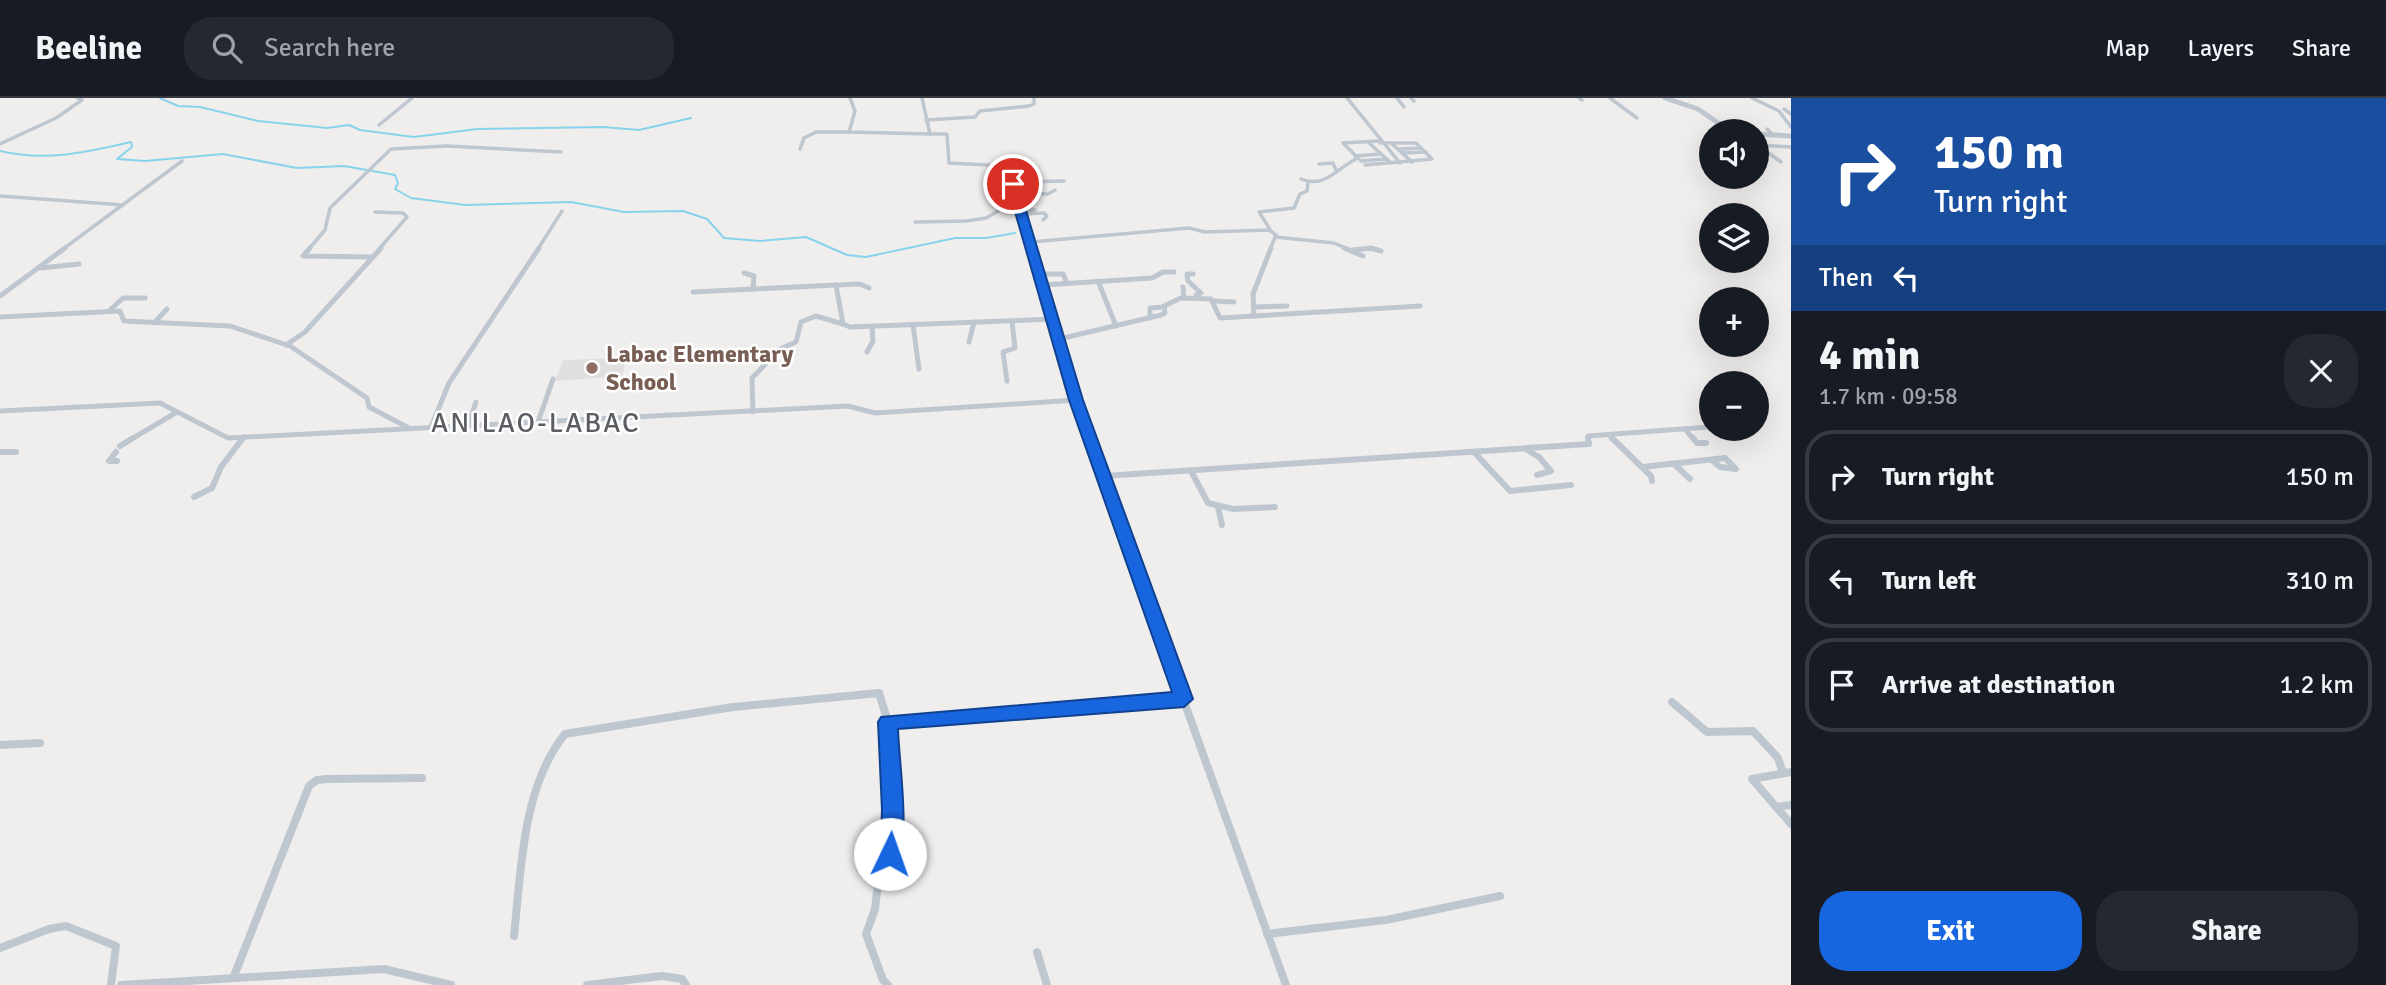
<!DOCTYPE html>
<html lang="en">
<head>
<meta charset="utf-8">
<style>
  :root { --surface:#171b24; --page:#242831; --text:#f1f3f6; --muted:#9ea1a6; --line:#363941; --accent:#1866df }
  body { margin:0; font-family:Signika,sans-serif; background:var(--page); color:var(--text); height:100vh; display:flex; flex-direction:column; font-size:26px; white-space:nowrap }
  * { box-sizing:border-box; margin:0 }
  p { font-size:23px; color:var(--muted) }
  .icon { flex:none; width:38px; height:38px; fill:none; stroke:currentColor; stroke-width:2; stroke-linecap:round; stroke-linejoin:round }
  .map { position:relative; flex:1; overflow:hidden }
  .side { display:flex; flex-direction:column; background:var(--surface); width:595px }
  .side>* { flex:none }
  .guide { background:#1a4fa0; color:#fff; overflow:hidden }
  .controls { position:absolute; left:1699px; top:21px; display:grid; gap:14px }
  .controls a { display:grid; place-items:center; width:70px; height:70px; border-radius:50%; background:var(--surface); box-shadow:0 7px 28px #0002; font-size:35px }
  .pin { position:absolute; display:grid; place-items:center; width:60px; height:60px; color:#fff; margin:-30px; border:4px solid #fff; border-radius:50%; box-shadow:0 2px 7px #0007 }
  .me { position:absolute; width:77px; margin:-38px; rotate:3deg; stroke-linejoin:round; filter:drop-shadow(0 0 5px #0008) }
  .turn { display:flex; align-items:center; gap:24px; height:147px; padding:0 28px; font-size:32px }
  .turn .icon { width:91px; height:91px; stroke-width:2.5 }
  .turn b { display:block; font-size:49px; line-height:60px }
  .then { display:flex; align-items:center; height:66px; padding:0 28px; background:#0003; gap:14px; font-size:26px }
  .round { display:grid; place-items:center; flex:none; width:74px; height:74px; border-radius:28px; background:var(--page) }
  .overview { display:flex; align-items:center; justify-content:space-between; height:119px; padding:0 28px }
  h1 { font-size:42px; font-weight:700; line-height:52px }
  .action { display:flex; gap:14px; margin-top:auto; padding:14px 28px }
  .action a { flex:1; height:80px; border-radius:28px; background:var(--accent); color:#fff; font-size:28px; font-weight:700; line-height:80px; text-align:center }
  .action a+a { background:var(--page); color:var(--text) }
  ul { padding:0; list-style:none }
  li { display:flex; align-items:center; gap:21px; height:94px; margin:0 14px 10px; padding:0 14px; border:4px solid var(--line); border-radius:28px }
  li div { flex:1 }
  li b { display:block; font-size:26px }
  li em { font-style:normal }
  header { display:flex; align-items:center; gap:42px; box-sizing:border-box; height:98px; padding:0 35px; background:var(--surface); border-bottom:2px solid var(--line) }
  header strong { font-size:33px }
  nav { display:flex; gap:38px; margin-inline-start:auto; font-size:24px }
  .search { width:490px; height:63px; background:var(--page); display:flex; align-items:center; gap:18px; box-sizing:border-box; padding:0 24px; border-radius:28px; color:var(--muted); font-size:26px }
  main { display:flex; flex:1; min-height:0 }
  .map>svg:first-child { display:block }
  .education { fill:#e1dedf }
  .lines { fill:none; stroke-linecap:round; stroke-linejoin:round }
  .stream { stroke:#87d3ec; stroke-width:2 }
  .minor-far3 { stroke:#bec7d0; stroke-width:3.5 }
  .minor-far2 { stroke:#bec7d0; stroke-width:5 }
  .minor-far1 { stroke:#bec7d0; stroke-width:6 }
  .minor { stroke:#bec7d0; stroke-width:8 }
  .tertiary { stroke:#bec7d0; stroke-width:5 }
  .route { fill:#1866df; stroke:#104291; stroke-width:2 }
  .education-dot { fill:#8d6e63; stroke:#fff; stroke-width:2.5 }
  .labels { text-anchor:middle; dominant-baseline:central; stroke-width:5; stroke-linejoin:round; paint-order:stroke }
  .education-label { font-size:24px; font-weight:bold; fill:#785e54; stroke:#fff; text-anchor:start }
  .quarter-label { font-size:28px; letter-spacing:2px; fill:#5a5d62; stroke:#fff }
</style>
</head>
<body>
<header>
<strong>Beeline</strong>
<div class="search"><svg class="icon" aria-label="search" viewBox="0 0 24 24"><circle cx="10" cy="10" r="6"/><path d="M15 15l6 6"/></svg>Search here</div>
<nav><a>Map</a><a>Layers</a><a>Share</a></nav>
</header>
<main>
<div class="map">
<svg width="1791" height="887" viewBox="0 0 1791 887">
  <rect width="100%" height="100%" fill="#f0eded"/>
  <polygon class="education" points="626,260 622,278 555,283 563,262"/>
  <g class="lines">
    <g class="stream">
      <polyline points="160,0 178,8 200,9 258,23 327,30 349,27 360,32 414,39 477,31 604,29 639,32 691,20"/>
      <path d="M0,53c46,11 86,1 131,-9l1,5 -15,12 28,2 78,-7 74,14 47,-2 51,9 3,8 -3,6 16,9 54,7 106,-3 53,10 59,-1 24,8 17,19 36,3 46,-4 41,18 19,2 89,-19h31l29,-5"/>
    </g>
    <g class="minor-far3">
      <polyline points="850,0 855,13 849,34 930,36"/>
      <polyline points="922,0 930,36 947,36 949,65 1006,68 1032,151"/>
      <polyline points="1347,0 1400,65"/>
      <polyline points="1397,0 1404,9"/>
      <polyline points="1411,0 1414,3"/>
      <polyline points="1579,0 1582,2"/>
      <polyline points="1610,0 1637,20"/>
      <polyline points="1752,0 1779,13 1791,29"/>
      <polyline points="1784,11 1791,16"/>
      <polyline points="926,22 975,19 980,13 1029,8 1034,6 1034,0"/>
      <polyline points="379,27 412,0"/>
      <polyline points="1767,31 1772,36"/>
      <polyline points="1368,44 1391,65"/>
      <polyline points="1343,45 1378,43"/>
      <polyline points="1343,45 1359,61"/>
      <polyline points="1391,45 1412,64"/>
      <polyline points="0,46 56,20 82,2 77,0"/>
      <polyline points="1757,47 1791,49"/>
      <polyline points="1758,47 1781,64"/>
      <polyline points="800,51 804,40 816,34 849,34"/>
      <polyline points="1400,51 1421,50"/>
      <polyline points="1402,55 1426,54"/>
      <polyline points="1355,58 1381,56"/>
      <polyline points="1361,63 1386,61"/>
      <polyline points="1319,66 1333,65 1336,72"/>
      <polyline points="1365,67 1432,61 1416,45 1380,45"/>
      <path d="M1301,81c24,10 37,-12 57,-21"/>
      <polyline points="1012,84 1064,83"/>
      <polyline points="1015,95 1048,96 1055,92"/>
      <polyline points="0,98 123,107"/>
      <polyline points="375,114 403,115 407,119 379,151"/>
      <polyline points="1021,116 1044,115 1047,118 1043,122"/>
      <polyline points="915,124 966,123 986,120 1000,112 1035,112"/>
      <polyline points="1271,133 1259,114 1294,110 1300,96 1307,93 1308,84"/>
      <polyline points="1275,139 1334,145 1348,151"/>
      <polyline points="1031,144 1189,130 1205,134 1269,132 1276,137 1270,151"/>
      <polyline points="63,151 182,63"/>
      <polyline points="309,151 325,132 330,110 391,51 447,48 561,54"/>
      <polyline points="538,151 562,113"/>
      <polyline points="1358,151 1376,151"/>
    </g>
    <g class="minor-far2">
      <polyline points="1032,150 1054,221"/>
      <polyline points="1344,150 1363,158"/>
      <polyline points="1353,152 1371,150 1381,153"/>
      <polyline points="373,159 381,150"/>
      <polyline points="41,170 79,166"/>
      <polyline points="744,175 754,178 753,191"/>
      <polyline points="1040,176 1063,176 1067,185"/>
      <polyline points="1193,176 1187,176 1188,183 1201,195 1196,197"/>
      <polyline points="1098,183 1116,228"/>
      <polyline points="836,187 860,186 869,190"/>
      <polyline points="1044,187 1152,180 1163,174 1174,174"/>
      <polyline points="1183,189 1184,200"/>
      <polyline points="693,194 836,187 843,226 850,229 1054,221 1090,342"/>
      <polyline points="0,198 65,150"/>
      <polyline points="1213,203 1234,204"/>
      <polyline points="1253,209 1287,208"/>
      <polyline points="110,212 123,200 145,200"/>
      <polyline points="1254,218 1420,208"/>
      <polyline points="0,219 120,213 124,223 230,228 290,248 367,300 369,309 409,330"/>
      <polyline points="1150,220 1150,210 1164,209"/>
      <polyline points="154,225 167,211"/>
      <polyline points="913,227 919,271"/>
      <polyline points="1059,241 1161,217 1165,215 1164,208 1181,200 1211,201 1220,220 1254,218 1253,196 1271,150"/>
      <polyline points="969,244 974,224"/>
      <polyline points="286,247 305,234 373,159 303,158 310,150"/>
      <polyline points="867,254 873,243 872,229"/>
      <polyline points="1007,283 1003,254 1015,250 1012,223"/>
      <polyline points="0,313 160,305 228,340 848,308 875,315 1076,302"/>
      <polyline points="753,314 752,280 780,251 796,244 801,224 816,218 843,226"/>
      <polyline points="538,324 553,281"/>
      <polyline points="468,327 476,304"/>
      <polyline points="431,329 449,285 539,150"/>
      <polyline points="1685,331 1694,342"/>
      <polyline points="1609,337 1614,342"/>
      <polyline points="130,342 177,314"/>
      <polyline points="242,342 244,339"/>
      <polyline points="1588,342 1588,338 1709,329"/>
    </g>
    <g class="minor-far1">
      <polyline points="1090,340 1177,583"/>
      <polyline points="1612,340 1651,378 1652,383"/>
      <polyline points="1693,340 1697,345 1706,345"/>
      <polyline points="120,348 133,340"/>
      <polyline points="1527,352 1539,359 1551,373 1537,377"/>
      <polyline points="0,354 16,354"/>
      <polyline points="116,354 109,363 117,363"/>
      <polyline points="1474,354 1510,393 1571,387"/>
      <polyline points="1674,366 1690,381"/>
      <polyline points="1642,369 1725,360 1736,371 1720,369 1713,363"/>
      <polyline points="1191,373 1208,405 1233,411 1275,409"/>
      <polyline points="1104,378 1589,346 1588,340"/>
      <polyline points="194,399 212,390 221,369 243,340"/>
      <polyline points="1218,409 1222,427"/>
    </g>
    <g class="minor">
      <polyline points="1176,581 1286,887"/>
      <polyline points="1672,604 1707,634 1753,633 1778,660 1783,675"/>
      <polyline points="888,624 892,749 878,785 875,811 866,836 883,882 888,887"/>
      <polyline points="0,647 40,645"/>
      <polyline points="1791,674 1752,681 1791,726"/>
      <polyline points="1776,709 1791,707"/>
      <polyline points="1267,836 1386,822 1500,798"/>
      <path d="M514,838c7,-65 8,-149 51,-202l168,-27 146,-14 9,29 296,-23"/>
      <polyline points="0,850 49,831 66,828 116,848 111,887"/>
      <polyline points="1037,854 1047,887"/>
      <polyline points="234,878 309,688 317,682 326,681 422,680"/>
      <polyline points="121,887 384,871 451,887"/>
      <polyline points="587,887 662,878 682,881 686,887"/>
    </g>
    <g class="tertiary">
      <polyline points="1665,0 1698,11 1730,33"/>
      <polyline points="1757,36 1791,38"/>
    </g>
  </g>
  <path class="route" d="M1013,82l5,4 65,216 110,299 -9,8 -286,22c1,32 12,105 0,132l-8,3 -7,-3 -3,-7 2,-44 -4,-88 3,-5 291,-25 -103,-292 -62,-216z"/>
  <circle class="education-dot" cx="592" cy="270" r="7"/>
  <g class="labels">
    <g class="education-label">
      <text x="606" y="256">Labac Elementary<tspan x="606" dy="28">School</tspan></text>
    </g>
    <g class="quarter-label">
      <text x="536" y="325">ANILAO-LABAC</text>
    </g>
  </g>
</svg>
<div class="controls">
<a><svg class="icon" aria-label="sound" viewBox="0 0 24 24"><path d="M4 9h4l5-4v14l-5-4H4zM17 9q2 3 0 6"/></svg></a>
<a><svg class="icon" aria-label="layers" viewBox="0 0 24 24"><path d="M12 4l9 5-9 5-9-5zM3 14l9 5 9-5"/></svg></a>
<a>+</a>
<a>−</a>
</div>
<div class="pin" style="left:1013px;top:86px;background:#d93025"><svg class="icon" aria-label="arrive" viewBox="0 0 24 24"><path d="M6 21V4h12l-3 4 3 4H6"/></svg></div>
<svg class="me" style="left:890px;top:756px" viewBox="-20 -20 40 40"><circle r="19" fill="#fff"/><path d="M0-13L10 11 0 6-10 11z" fill="#1866df"/></svg>
</div>
<section class="side">
<div class="guide">
<div class="turn"><svg class="icon" aria-label="right" viewBox="0 0 24 24"><path d="M7 20v-9h11M14 6l5 5-5 5"/></svg><div><b>150 m</b>Turn right</div></div>
<div class="then">Then<svg class="icon" aria-label="left" viewBox="0 0 24 24"><path d="M17 20v-9H6M10 6l-5 5 5 5"/></svg></div>
</div>
<div class="overview"><div><h1>4 min</h1><p>1.7 km · 09:58</p></div><a class="round"><svg class="icon" aria-label="close" viewBox="0 0 24 24"><path d="M6 6l12 12M18 6L6 18"/></svg></a></div>
<ul>
<li><svg class="icon" aria-label="right" viewBox="0 0 24 24"><path d="M7 20v-9h11M14 6l5 5-5 5"/></svg><div><b>Turn right</b></div><em>150 m</em></li>
<li><svg class="icon" aria-label="left" viewBox="0 0 24 24"><path d="M17 20v-9H6M10 6l-5 5 5 5"/></svg><div><b>Turn left</b></div><em>310 m</em></li>
<li><svg class="icon" aria-label="arrive" viewBox="0 0 24 24"><path d="M6 21V4h12l-3 4 3 4H6"/></svg><div><b>Arrive at destination</b></div><em>1.2 km</em></li>
</ul>
<div class="action"><a>Exit</a><a>Share</a></div>
</section>
</main>
</body>
</html>
